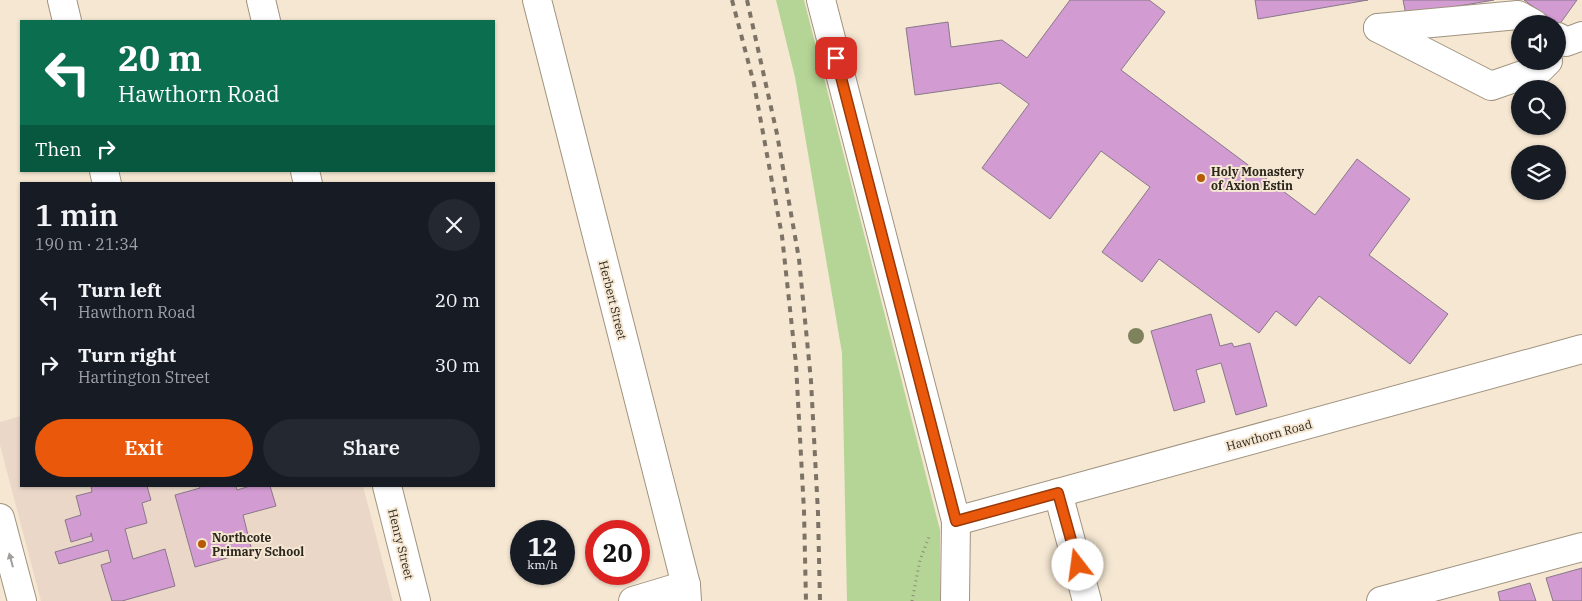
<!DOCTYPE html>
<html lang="en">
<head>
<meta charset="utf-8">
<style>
  :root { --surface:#171b24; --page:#242831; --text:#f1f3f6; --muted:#9ea1a6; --accent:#ea580c }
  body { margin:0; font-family:"IBM Plex Serif",serif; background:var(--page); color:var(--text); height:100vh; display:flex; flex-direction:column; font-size:19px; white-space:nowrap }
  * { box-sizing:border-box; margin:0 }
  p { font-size:16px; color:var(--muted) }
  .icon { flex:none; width:28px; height:28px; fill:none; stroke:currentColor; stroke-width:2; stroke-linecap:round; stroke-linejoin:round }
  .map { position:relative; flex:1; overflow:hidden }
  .drawer { position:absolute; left:20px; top:182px; width:475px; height:305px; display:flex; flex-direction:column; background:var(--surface); border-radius:0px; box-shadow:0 1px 4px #0004 }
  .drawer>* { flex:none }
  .banner { position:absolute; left:20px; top:20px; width:475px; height:152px; border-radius:0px; box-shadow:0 1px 4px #0004; background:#0b6e4f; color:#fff; overflow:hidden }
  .tools { position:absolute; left:1511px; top:15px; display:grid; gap:10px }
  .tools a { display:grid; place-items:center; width:55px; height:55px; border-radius:50%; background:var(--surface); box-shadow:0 1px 4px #0004; font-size:25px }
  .speed { position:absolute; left:510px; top:520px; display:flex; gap:10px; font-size:25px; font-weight:700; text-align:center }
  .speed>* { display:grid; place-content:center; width:65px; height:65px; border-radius:50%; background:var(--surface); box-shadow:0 1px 4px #0004; line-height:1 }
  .speed small { font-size:12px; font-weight:400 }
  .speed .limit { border:8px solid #d22; background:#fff; color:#111 }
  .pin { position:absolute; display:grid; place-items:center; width:42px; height:42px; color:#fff; margin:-21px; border-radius:10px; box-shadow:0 2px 8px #0006 }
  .me { position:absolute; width:55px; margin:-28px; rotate:345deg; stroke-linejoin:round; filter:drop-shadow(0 0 4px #0008) }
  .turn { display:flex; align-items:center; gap:18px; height:105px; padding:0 15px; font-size:22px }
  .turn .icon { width:65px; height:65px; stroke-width:2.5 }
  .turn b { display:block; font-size:35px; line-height:42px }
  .then { display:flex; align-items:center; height:48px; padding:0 15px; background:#0003; gap:10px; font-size:19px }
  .round { display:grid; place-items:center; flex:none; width:52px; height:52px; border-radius:26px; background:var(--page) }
  .summary { display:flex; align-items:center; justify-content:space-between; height:85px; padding:0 15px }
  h1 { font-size:30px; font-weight:600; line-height:38px }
  .primary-button { display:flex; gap:10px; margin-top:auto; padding:10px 15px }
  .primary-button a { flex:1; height:58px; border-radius:30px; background:var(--accent); color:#fff; font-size:20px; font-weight:600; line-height:58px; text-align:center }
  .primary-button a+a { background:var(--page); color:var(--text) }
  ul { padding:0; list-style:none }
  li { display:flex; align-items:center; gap:15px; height:65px; padding:0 15px }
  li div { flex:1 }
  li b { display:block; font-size:19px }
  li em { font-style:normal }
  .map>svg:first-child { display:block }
  .education { fill:#ead7c8 }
  .green { fill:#b4d596 }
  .building { fill:#d29bd2; stroke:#887888 }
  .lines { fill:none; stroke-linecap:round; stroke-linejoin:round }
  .minor-casing { stroke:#a0937f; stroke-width:30 }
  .path { stroke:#918879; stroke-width:3; stroke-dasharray:1 4; stroke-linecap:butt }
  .minor { stroke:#fff; stroke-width:28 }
  .rail { stroke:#7c7366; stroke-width:4; stroke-dasharray:6 6; stroke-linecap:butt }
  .tree { fill:#7e835e }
  .oneway { fill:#a09d9a }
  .route-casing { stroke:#983908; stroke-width:12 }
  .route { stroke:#ea580c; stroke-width:9 }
  .poi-dot { fill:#b75a05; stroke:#f5e7d2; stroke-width:2 }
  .labels { text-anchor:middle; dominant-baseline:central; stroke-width:4; stroke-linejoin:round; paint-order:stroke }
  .poi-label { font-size:12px; font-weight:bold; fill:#2b261e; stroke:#f5e7d2; text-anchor:start }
  .street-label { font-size:12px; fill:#2b261e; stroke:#f5e7d2 }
</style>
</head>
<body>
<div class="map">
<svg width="1582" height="601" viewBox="0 0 1582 601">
  <rect width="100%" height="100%" fill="#f5e7d2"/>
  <polygon class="education" points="21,416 21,486 363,486 393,601 41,601 0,445 0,422"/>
  <polygon class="green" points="776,0 804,0 940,530 940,601 847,601 842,353 795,77"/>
  <g class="building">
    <polygon points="1070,0 1149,0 1165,12 1121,70 1315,215 1357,159 1410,199 1369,255 1448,314 1410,364 1319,296 1296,326 1276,311 1259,333 1159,259 1142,282 1102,252 1150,187 1101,151 1050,219 982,168 1029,104 1000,83 915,95 906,28 948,22 951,47 1002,40 1027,58"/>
    <polygon points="1255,0 1368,0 1258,19"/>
    <polygon points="1403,0 1494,0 1406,15"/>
    <polygon points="1524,0 1577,0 1559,25"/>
    <polygon points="1211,314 1220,346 1232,343 1234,347 1250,343 1267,406 1236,415 1221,363 1196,370 1205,402 1174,411 1151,331"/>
    <polygon points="91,486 147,486 151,500 142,503 147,523 125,529 133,559 165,549 175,586 122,601 112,601 101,565 111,562 108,550 59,564 55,552 93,541 91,533 91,536 71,542 65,520 81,515 76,496 92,492"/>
    <polygon points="199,486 236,486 237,490 250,486 270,486 276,506 243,515 252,551 195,567 175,495 200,488"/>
    <polygon points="1582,568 1582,601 1553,601 1546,578"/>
    <polygon points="1530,583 1536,601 1500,601 1498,592"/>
  </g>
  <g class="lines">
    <g class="minor-casing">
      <g id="minor">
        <polyline points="62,0 67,21"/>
        <polyline points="261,0 266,21"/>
        <polyline points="537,0 686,585 687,601"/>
        <polyline points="821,0 956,521 955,601"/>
        <polyline points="1378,28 1491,86 1540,69 1548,61"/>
        <polyline points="1378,28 1518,15 1534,24"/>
        <polyline points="1558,37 1566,42 1582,36"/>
        <polyline points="104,171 107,184"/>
        <polyline points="305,171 308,184"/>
        <polyline points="387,486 416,601"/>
        <polyline points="1058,493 1087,601"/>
        <polyline points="0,518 22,601"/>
        <polyline points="956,521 1582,349"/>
        <polyline points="633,601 686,585"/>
        <polyline points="1381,601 1582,547"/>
      </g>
    </g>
    <polyline class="path" points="912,601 920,560 929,537"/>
    <use href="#minor" class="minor"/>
    <g class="rail">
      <polyline points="732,0 754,84 782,236 796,364 804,511 806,601"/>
      <polyline points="747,0 777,134 799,259 811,381 818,513 820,601"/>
    </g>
  </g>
  <circle class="tree" cx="1136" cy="336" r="8"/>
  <defs><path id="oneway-solid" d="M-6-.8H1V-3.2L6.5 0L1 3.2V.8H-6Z" transform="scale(1.25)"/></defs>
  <use class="oneway" href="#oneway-solid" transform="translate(11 560) rotate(-105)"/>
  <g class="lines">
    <g class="route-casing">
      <polyline id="route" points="836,58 956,521 1058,493 1078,565"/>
    </g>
    <use href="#route" class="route"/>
  </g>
  <g class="poi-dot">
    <circle cx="1201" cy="178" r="5"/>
    <circle cx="202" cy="544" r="5"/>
  </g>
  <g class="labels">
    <g class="poi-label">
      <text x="1211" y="171">Holy Monastery<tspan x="1211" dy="14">of Axion Estin</tspan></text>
      <text x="212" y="537">Northcote<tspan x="212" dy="14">Primary School</tspan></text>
    </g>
    <g class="street-label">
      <text transform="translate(613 300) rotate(76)">Herbert Street</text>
      <text transform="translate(1269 435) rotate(-15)">Hawthorn Road</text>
      <text transform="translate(401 544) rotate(76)">Henry Street</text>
    </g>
  </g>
</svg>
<div class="tools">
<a><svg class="icon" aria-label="sound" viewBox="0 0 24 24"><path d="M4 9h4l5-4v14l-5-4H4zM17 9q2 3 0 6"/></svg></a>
<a><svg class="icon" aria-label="search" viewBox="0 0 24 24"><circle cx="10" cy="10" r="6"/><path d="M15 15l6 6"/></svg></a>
<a><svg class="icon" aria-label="layers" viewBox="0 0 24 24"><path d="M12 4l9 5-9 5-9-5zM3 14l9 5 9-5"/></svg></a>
</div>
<div class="speed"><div>12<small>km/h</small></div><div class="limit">20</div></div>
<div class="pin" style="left:836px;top:58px;background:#d93025"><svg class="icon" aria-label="arrive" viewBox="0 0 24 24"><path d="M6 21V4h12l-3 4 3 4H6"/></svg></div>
<svg class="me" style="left:1078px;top:565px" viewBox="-20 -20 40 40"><circle r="19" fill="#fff"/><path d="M0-13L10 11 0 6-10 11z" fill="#ea580c"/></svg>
<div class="banner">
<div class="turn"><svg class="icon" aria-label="left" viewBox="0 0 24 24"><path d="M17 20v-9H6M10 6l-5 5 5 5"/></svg><div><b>20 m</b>Hawthorn Road</div></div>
<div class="then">Then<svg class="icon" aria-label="right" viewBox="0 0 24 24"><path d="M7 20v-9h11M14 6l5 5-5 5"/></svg></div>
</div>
<section class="drawer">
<div class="summary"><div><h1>1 min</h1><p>190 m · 21:34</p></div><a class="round"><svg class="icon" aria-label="close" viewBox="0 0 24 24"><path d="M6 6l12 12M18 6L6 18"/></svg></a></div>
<ul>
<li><svg class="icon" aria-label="left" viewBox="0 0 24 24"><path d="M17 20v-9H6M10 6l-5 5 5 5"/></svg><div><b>Turn left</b><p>Hawthorn Road</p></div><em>20 m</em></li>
<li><svg class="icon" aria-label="right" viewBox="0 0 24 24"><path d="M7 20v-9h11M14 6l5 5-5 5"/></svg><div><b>Turn right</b><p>Hartington Street</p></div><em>30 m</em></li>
</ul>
<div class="primary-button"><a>Exit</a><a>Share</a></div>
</section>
</div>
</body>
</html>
